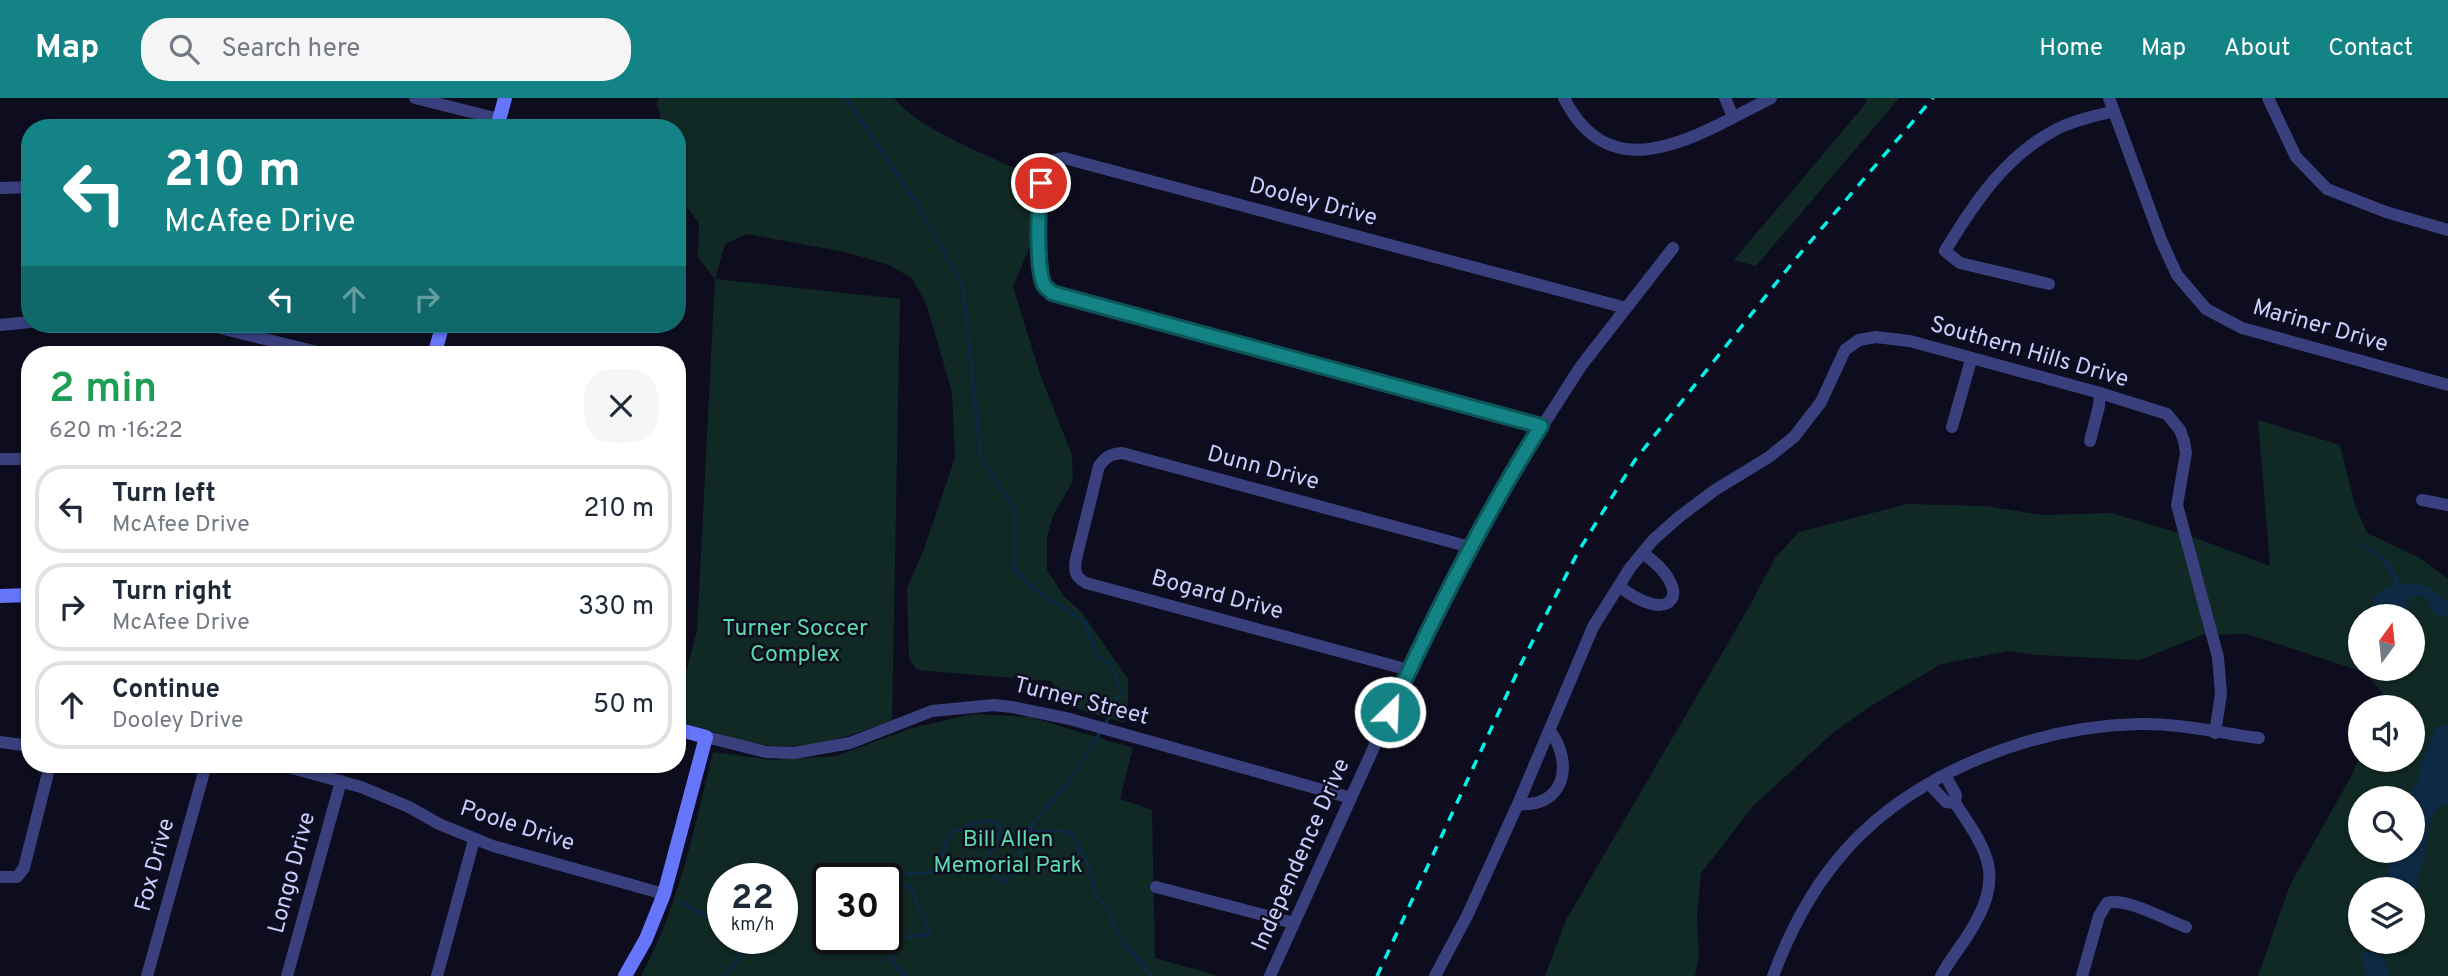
<!DOCTYPE html>
<html lang="en">
<head>
<meta charset="utf-8">
<style>
  :root { --surface:#fff; --page:#f6f6f7; --text:#1f2937; --muted:#747a83; --line:#e0e1e3; --accent:#148386 }
  body { margin:0; font-family:Overpass,sans-serif; background:var(--page); color:var(--text); height:100vh; display:flex; flex-direction:column; font-size:26px; white-space:nowrap }
  * { box-sizing:border-box; margin:0 }
  p { font-size:23px; color:var(--muted) }
  .icon { flex:none; width:38px; height:38px; fill:none; stroke:currentColor; stroke-width:2; stroke-linecap:round; stroke-linejoin:round }
  .map { position:relative; flex:1; overflow:hidden }
  .panel { position:absolute; left:21px; top:248px; width:665px; height:427px; display:flex; flex-direction:column; background:var(--surface); border-radius:28px; box-shadow:0 2px 5px #0004 }
  .panel>* { flex:none }
  .top-card { position:absolute; left:21px; top:21px; width:665px; height:214px; border-radius:28px; box-shadow:0 2px 5px #0004; background:#148386; color:#fff; overflow:hidden }
  .needle { width:46px; rotate:15deg }
  .controls { position:absolute; left:2348px; top:506px; display:grid; gap:14px }
  .controls a { display:grid; place-items:center; width:77px; height:77px; border-radius:50%; background:var(--surface); box-shadow:0 2px 5px #0004; font-size:35px }
  .speed { position:absolute; left:707px; top:765px; display:flex; gap:14px; font-size:35px; font-weight:700; text-align:center }
  .speed>* { display:grid; place-content:center; width:91px; height:91px; border-radius:50%; background:var(--surface); box-shadow:0 2px 5px #0004; line-height:1 }
  .speed small { font-size:18px; font-weight:400 }
  .speed .limit { border:4px solid #111; border-radius:10px; background:#fff; color:#111 }
  .pin { position:absolute; display:grid; place-items:center; width:60px; height:60px; color:#fff; margin:-30px; border:4px solid #fff; border-radius:50%; box-shadow:0 2px 7px #0007 }
  .me { position:absolute; width:77px; margin:-38px; rotate:24deg; stroke-linejoin:round; filter:drop-shadow(0 0 5px #0008) }
  .turn { display:flex; align-items:center; gap:24px; height:147px; padding:0 28px; font-size:32px }
  .turn .icon { width:91px; height:91px; stroke-width:2.5 }
  .turn b { display:block; font-size:49px; line-height:60px }
  .lanes { display:flex; align-items:center; height:66px; padding:0 28px; background:#0003; justify-content:center; gap:35px; direction:ltr }
  .lanes .off { opacity:.35 }
  .round { display:grid; place-items:center; flex:none; width:74px; height:74px; border-radius:28px; background:var(--page) }
  .head { display:flex; align-items:center; justify-content:space-between; height:119px; padding:0 28px }
  h1 { font-size:42px; font-weight:600; line-height:52px; color:#1e9e55 }
  ul { padding:0; list-style:none }
  li { display:flex; align-items:center; gap:21px; height:88px; margin:0 14px 10px; padding:0 14px; border:4px solid var(--line); border-radius:28px }
  li div { flex:1 }
  li b { display:block; font-size:26px }
  li em { font-style:normal }
  header { display:flex; align-items:center; gap:42px; box-sizing:border-box; height:98px; padding:0 35px; background:var(--accent); color:#fff }
  header strong { font-size:33px }
  nav { display:flex; gap:38px; margin-inline-start:auto; font-size:24px }
  .search { width:490px; height:63px; background:var(--page); display:flex; align-items:center; gap:18px; box-sizing:border-box; padding:0 24px; border-radius:28px; color:var(--muted); font-size:26px }
  .map>svg:first-child { display:block }
  .green { fill:#102924; fill-rule:evenodd }
  .water { fill:#0d2943 }
  .lines { fill:none; stroke-linecap:round; stroke-linejoin:round }
  .stream { stroke:#0d2943; stroke-width:3.5 }
  .street { stroke:#39407d; stroke-width:12 }
  .secondary { stroke:#6576fb; stroke-width:14 }
  .rail { stroke:#06f0e7; stroke-width:3.5; stroke-dasharray:10 9; stroke-linecap:butt }
  .route-casing { stroke:#0d5557; stroke-width:18 }
  .route { stroke:#148386; stroke-width:12 }
  .labels { text-anchor:middle; dominant-baseline:central; stroke-width:5; stroke-linejoin:round; paint-order:stroke }
  .street-label { font-size:23px; fill:#cccdfe; stroke:#0d0d1f }
  .park-label { font-size:23px; fill:#5adba9; stroke:#0d0d1f }
</style>
</head>
<body>
<header>
<strong>Map</strong>
<div class="search"><svg class="icon" aria-label="search" viewBox="0 0 24 24"><circle cx="10" cy="10" r="6"/><path d="M15 15l6 6"/></svg>Search here</div>
<nav><a>Home</a><a>Map</a><a>About</a><a>Contact</a></nav>
</header>
<div class="map">
<svg width="2448" height="878" viewBox="0 0 2448 878">
  <rect width="100%" height="100%" fill="#0d0d1f"/>
  <g class="green">
    <path d="M659,0h235c25,32 96,58 133,76l3,72 -17,41 28,90 31,78 1,26 -20,35 -6,21v33l17,26 19,18 45,65v26l-4,18 -56,-17 -17,-25 -134,-11 -8,-11 -2,-71 17,-39 31,-91 -3,-66 -25,-86 -15,-28 -25,-14 -42,-12 -98,-18 -22,10 -10,35 185,20 -8,421c-37,15 -85,31 -126,25 -29,-4 -60,-16 -89,-24v-15l20,-75 18,-352 -17,-22 1,-34 -19,-25 -3,-13v-57h-14l-6,-25z"/>
    <polygon points="1865,0 1899,0 1756,168 1734,162 1867,4"/>
    <path d="M2258,322l82,25 15,60 12,28 53,25 28,21v397h-190l32,-91 64,-114 7,-18v7h52v-53h-35l5,-14 -19,-21 -117,-38 -45,1 -62,25 -103,-5 -29,-4 -67,13 -72,43 -35,25 -80,73 -53,68 -4,43 2,39 -4,21h-150l21,-56 183,-313 26,-49 24,-26 108,-28 79,2 56,9 69,-2 82,24 77,29zM2361,518h52v52h-52zM2361,700h52v52h-52zM2361,791h52v53h-52z"/>
    <path d="M973,616l57,3 103,31 -13,51 32,11 3,148 64,18h-578c38,-70 53,-147 72,-224l59,8 64,-4 76,-28zM723,780h59v60h-59zM828,780h59v60h-59z"/>
  </g>
  <g class="water">
    <path d="M2352,441c22,10 40,21 49,45 32,1 23,0 47,18v16l-13,-3 -11,-20 -11,1 -5,7v13h-38l4,-19 20,-14c-9,-25 -22,-29 -42,-44z"/>
    <path d="M2448,627v79c-23,7 -18,28 -22,47 -1,8 -5,14 -7,22 -3,11 0,15 -6,27v-11h-27l5,-38 22,-1v-52h-7l13,-18 1,-12 17,-42z"/>
    <path d="M2365,853c15,0 23,11 26,25h-26l-4,-22z"/>
  </g>
  <g class="lines">
    <g class="stream">
      <polyline points="846,0 917,106 963,188 981,360 1015,412 1014,470 1031,489 1085,524 1098,559 1111,565 1121,593 1105,627"/>
      <polyline points="1027,733 1066,733 1074,739 1088,766 1096,797 1106,809 1120,840 1152,878"/>
      <polyline points="679,803 723,828"/>
      <polyline points="725,878 740,859 743,849 738,840"/>
      <path d="M905,878l-14,-16c4,-28 14,-22 39,-26l-18,-44 -10,-8v-8c10,-2 22,1 30,-2 9,-4 12,-33 21,-43l7,2c12,-8 22,-12 37,-9l4,8 -6,16 -12,17 4,7 16,13 13,-17 11,-35 42,-50 32,-50"/>
    </g>
    <g class="street">
      <polyline points="415,0 499,21"/>
      <path d="M1564,0c49,97 138,34 207,0"/>
      <polyline points="1725,0 1733,19"/>
      <polyline points="2109,0 2161,142 2177,177 2206,211 2242,230 2448,287"/>
      <polyline points="2268,0 2296,59 2327,91 2386,114 2448,132"/>
      <polyline points="0,90 30,89"/>
      <path d="M2049,186l-89,-21 -15,-12c29,-48 61,-96 112,-122 17,-9 39,-13 57,-18"/>
      <polyline points="204,226 329,257"/>
      <polyline points="0,227 30,224"/>
      <path d="M1541,328l-489,-133c-2,-3 -6,-5 -8,-8 -8,-17 -8,-99 2,-116 4,-8 10,-10 18,-11l562,150"/>
      <polyline points="1952,329 1971,262"/>
      <polyline points="2090,343 2099,308 2100,295"/>
      <polyline points="0,361 30,361"/>
      <polyline points="2422,402 2448,407"/>
      <path d="M1619,488c52,42 78,6 25,-32"/>
      <path d="M1409,572l-323,-87c-11,-6 -12,-12 -10,-24l23,-93c7,-9 11,-12 23,-13l348,94"/>
      <polyline points="706,639 766,654 794,655 850,645 932,613 994,607 1012,609 1070,621 1351,700"/>
      <polyline points="0,644 30,648"/>
      <polyline points="281,667 361,689 409,709 439,726 493,748 664,796"/>
      <polyline points="1929,686 1946,704 1955,705"/>
      <path d="M1518,706c47,4 56,-41 32,-73"/>
      <polyline points="0,779 17,779 24,770 50,667"/>
      <polyline points="1156,789 1294,825"/>
      <polyline points="147,878 206,667"/>
      <polyline points="287,878 341,683"/>
      <polyline points="437,878 474,742"/>
      <polyline points="1270,878 1409,572 1470,449 1504,388 1581,268 1673,150"/>
      <polyline points="1435,878 1467,818 1518,706 1593,529 1630,470 1653,442 1679,419 1715,392 1769,359 1794,339 1821,304 1845,252 1859,242 1876,239 1910,243 2100,295 2167,316 2180,332 2184,343 2186,355 2177,407 2218,559 2221,596 2215,635"/>
      <path d="M1773,878c15,-40 34,-78 61,-112 69,-88 195,-137 304,-140 41,-1 81,9 121,14"/>
      <path d="M1941,878c8,-15 18,-27 27,-41 37,-59 22,-80 -13,-132l1,-8 -11,-20"/>
      <path d="M2082,878l17,-60 8,-13c19,-6 59,17 79,24"/>
    </g>
    <g class="secondary">
      <polyline points="497,30 505,0"/>
      <polyline points="434,257 443,226"/>
      <polyline points="0,498 30,497"/>
      <polyline points="625,878 646,841 664,796 706,639 677,631"/>
    </g>
    <polyline class="rail" points="1377,878 1521,566 1578,454 1635,362 1793,164 1933,0"/>
  </g>
  <g class="lines">
    <g class="route-casing">
      <path id="route" d="M1041,85c-3,19 -5,86 3,102 2,3 6,5 8,8l489,133c-58,92 -106,187 -151,286"/>
    </g>
    <use href="#route" class="route"/>
  </g>
  <g class="labels">
    <g class="street-label">
      <text transform="translate(1313 105) rotate(15)">Dooley Drive</text>
      <text transform="translate(2320 229) rotate(16)">Mariner Drive</text>
      <text transform="translate(2029 255) rotate(16)">Southern Hills Drive</text>
      <text transform="translate(1263 371) rotate(15)">Dunn Drive</text>
      <text transform="translate(1217 498) rotate(15)">Bogard Drive</text>
      <text transform="translate(1081 604) rotate(14)">Turner Street</text>
      <text transform="translate(517 729) rotate(18)">Poole Drive</text>
      <text transform="translate(1302 757) rotate(-66)">Independence Drive</text>
      <text transform="translate(156 767) rotate(-75)">Fox Drive</text>
      <text transform="translate(293 775) rotate(-75)">Longo Drive</text>
    </g>
    <g class="park-label">
      <text x="795" y="531">Turner Soccer<tspan x="795" dy="26">Complex</tspan></text>
      <text x="1008" y="742">Bill Allen<tspan x="1008" dy="26">Memorial Park</tspan></text>
    </g>
  </g>
</svg>
<div class="controls">
<a><svg class="needle" viewBox="-14 -14 28 28"><path d="M0-13l5 13h-10z" fill="#e53935"/><path d="M0 13l5-13h-10z" fill="#747a83"/></svg></a>
<a><svg class="icon" aria-label="sound" viewBox="0 0 24 24"><path d="M4 9h4l5-4v14l-5-4H4zM17 9q2 3 0 6"/></svg></a>
<a><svg class="icon" aria-label="search" viewBox="0 0 24 24"><circle cx="10" cy="10" r="6"/><path d="M15 15l6 6"/></svg></a>
<a><svg class="icon" aria-label="layers" viewBox="0 0 24 24"><path d="M12 4l9 5-9 5-9-5zM3 14l9 5 9-5"/></svg></a>
</div>
<div class="speed"><div>22<small>km/h</small></div><div class="limit">30</div></div>
<div class="pin" style="left:1041px;top:85px;background:#d93025"><svg class="icon" aria-label="arrive" viewBox="0 0 24 24"><path d="M6 21V4h12l-3 4 3 4H6"/></svg></div>
<svg class="me" style="left:1390px;top:614px" viewBox="-20 -20 40 40"><circle r="17" fill="#148386" stroke="#fff" stroke-width="3"/><path d="M0-11L8 9 0 5-8 9z" fill="#fff"/></svg>
<div class="top-card">
<div class="turn"><svg class="icon" aria-label="left" viewBox="0 0 24 24"><path d="M17 20v-9H6M10 6l-5 5 5 5"/></svg><div><b>210 m</b>McAfee Drive</div></div>
<div class="lanes"><svg class="icon" aria-label="left" viewBox="0 0 24 24"><path d="M17 20v-9H6M10 6l-5 5 5 5"/></svg><svg class="icon off" aria-label="ahead" viewBox="0 0 24 24"><path d="M12 20V5M6 11l6-6 6 6"/></svg><svg class="icon off" aria-label="right" viewBox="0 0 24 24"><path d="M7 20v-9h11M14 6l5 5-5 5"/></svg></div>
</div>
<section class="panel">
<div class="head"><div><h1>2 min</h1><p>620 m · 16:22</p></div><a class="round"><svg class="icon" aria-label="close" viewBox="0 0 24 24"><path d="M6 6l12 12M18 6L6 18"/></svg></a></div>
<ul>
<li><svg class="icon" aria-label="left" viewBox="0 0 24 24"><path d="M17 20v-9H6M10 6l-5 5 5 5"/></svg><div><b>Turn left</b><p>McAfee Drive</p></div><em>210 m</em></li>
<li><svg class="icon" aria-label="right" viewBox="0 0 24 24"><path d="M7 20v-9h11M14 6l5 5-5 5"/></svg><div><b>Turn right</b><p>McAfee Drive</p></div><em>330 m</em></li>
<li><svg class="icon" aria-label="ahead" viewBox="0 0 24 24"><path d="M12 20V5M6 11l6-6 6 6"/></svg><div><b>Continue</b><p>Dooley Drive</p></div><em>50 m</em></li>
</ul>
</section>
</div>
</body>
</html>
